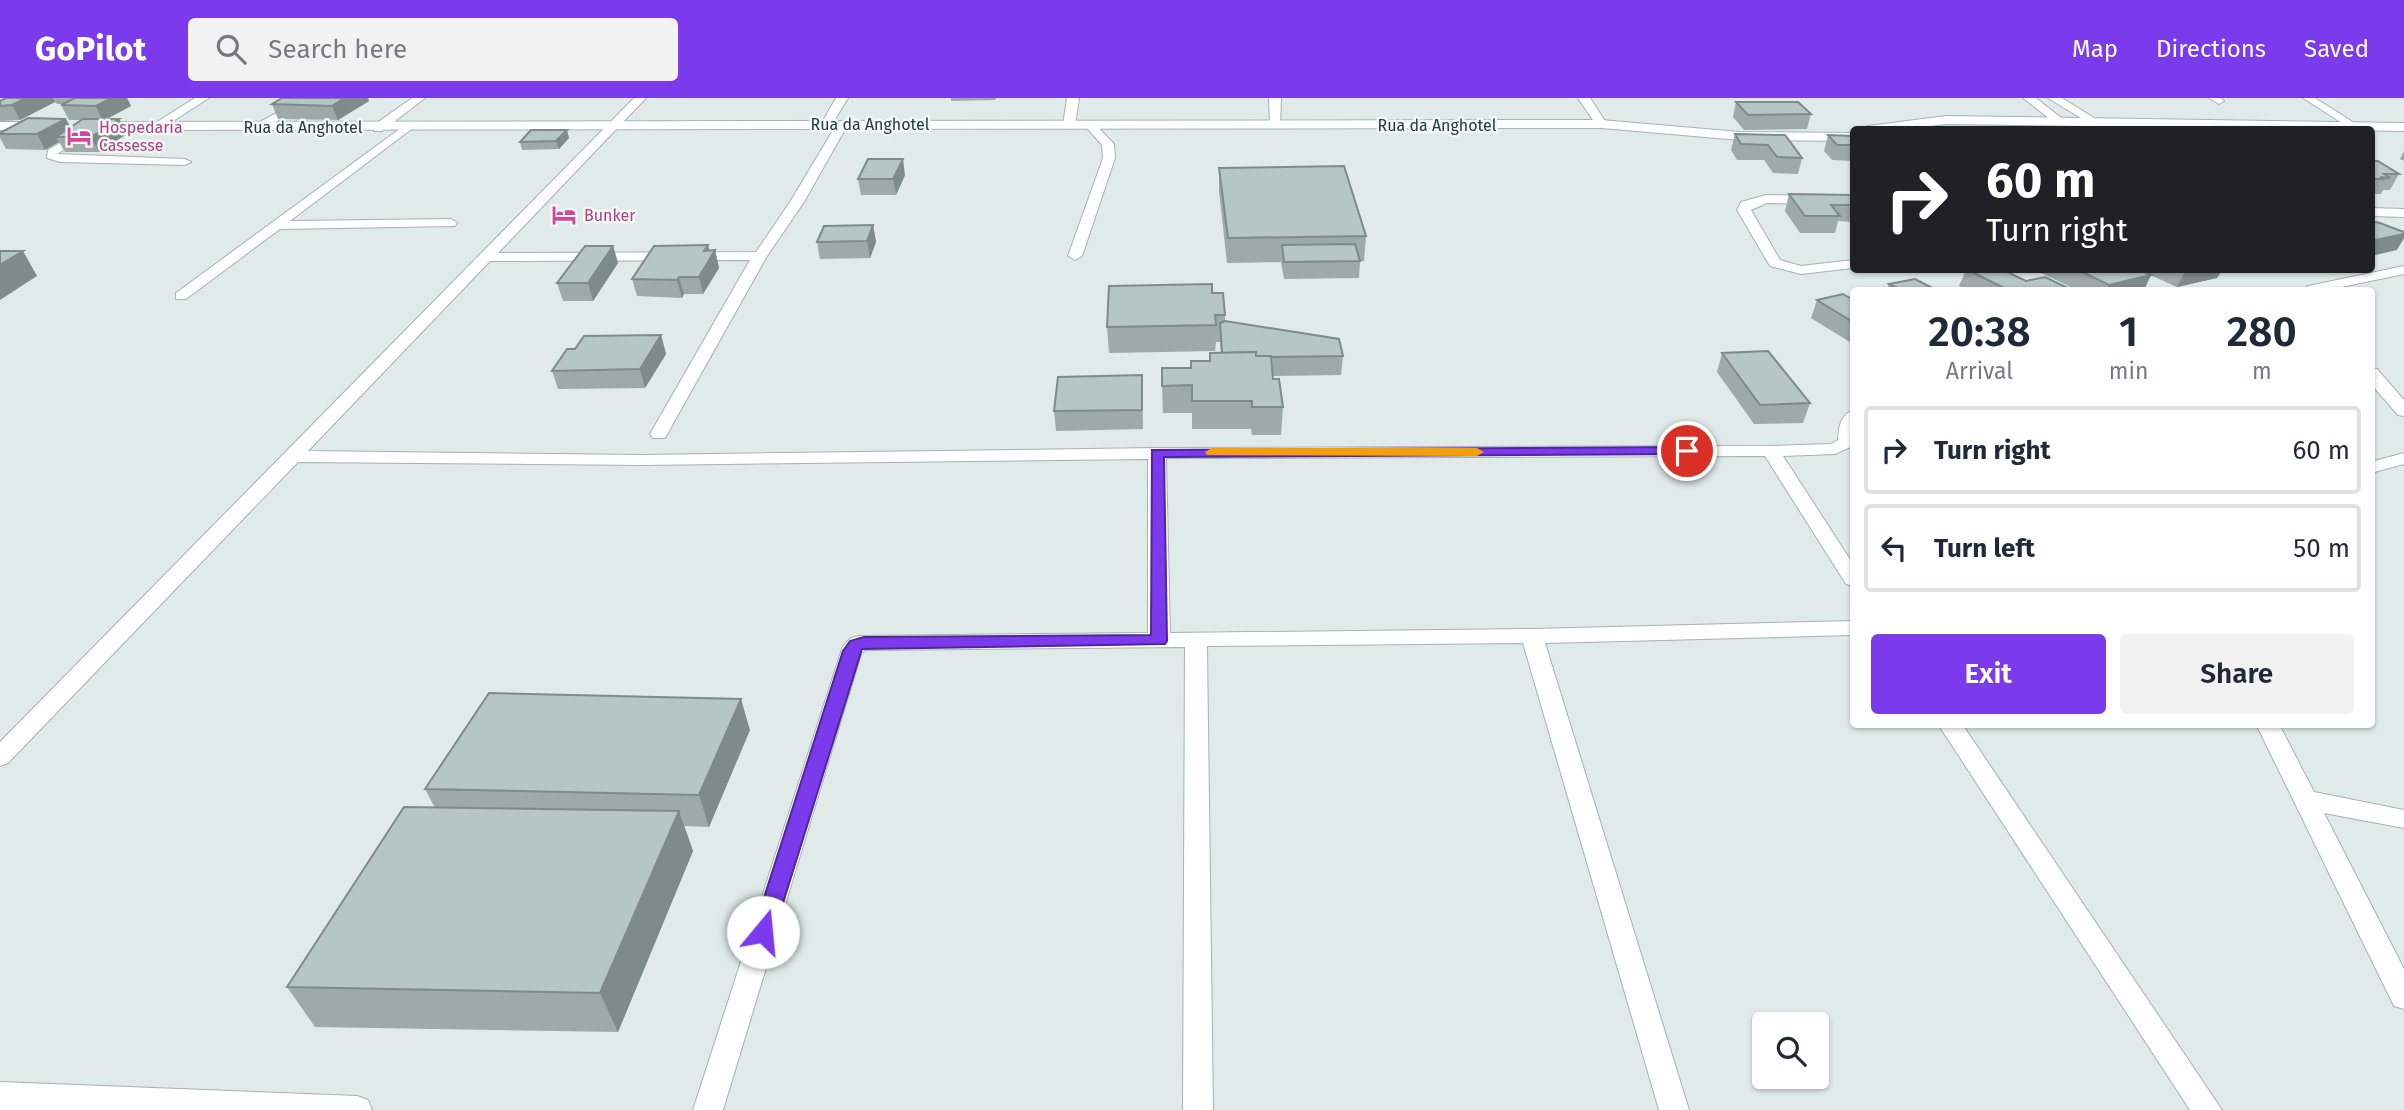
<!DOCTYPE html>
<html lang="en">
<head>
<meta charset="utf-8">
<style>
  :root { --surface:#fff; --page:#f2f2f3; --text:#1f2937; --muted:#747a83; --line:#e0e1e3; --accent:#7c3aed }
  body { margin:0; font-family:"Fira Sans",sans-serif; background:var(--page); color:var(--text); height:100vh; display:flex; flex-direction:column; font-size:26px; white-space:nowrap }
  * { box-sizing:border-box; margin:0 }
  p { font-size:23px; color:var(--muted) }
  .icon { flex:none; width:38px; height:38px; fill:none; stroke:currentColor; stroke-width:2; stroke-linecap:round; stroke-linejoin:round }
  .map { position:relative; flex:1; overflow:hidden }
  .sheet { position:absolute; left:1850px; top:189px; width:525px; height:441px; display:flex; flex-direction:column; background:var(--surface); border-radius:7px; box-shadow:0 2px 5px #0004 }
  .sheet>* { flex:none }
  .hud { position:absolute; left:1850px; top:28px; width:525px; height:147px; border-radius:7px; box-shadow:0 2px 5px #0004; background:#202124; color:#fff; overflow:hidden }
  .fabs { position:absolute; left:1752px; top:914px; display:grid; gap:14px }
  .fabs a { display:grid; place-items:center; width:77px; height:77px; border-radius:7px; background:var(--surface); box-shadow:0 2px 5px #0004; font-size:35px }
  .pin { position:absolute; display:grid; place-items:center; width:60px; height:60px; color:#fff; margin:-30px; border:4px solid #fff; border-radius:50%; box-shadow:0 2px 7px #0007 }
  .me { position:absolute; width:77px; margin:-38px; rotate:17deg; stroke-linejoin:round; filter:drop-shadow(0 0 5px #0008) }
  .turn { display:flex; align-items:center; gap:24px; height:147px; padding:0 21px; font-size:32px }
  .turn .icon { width:91px; height:91px; stroke-width:2.5 }
  .turn b { display:block; font-size:49px; line-height:60px }
  .eta { display:flex; justify-content:space-evenly; align-items:center; height:119px; text-align:center }
  .eta b { font-size:42px; font-weight:600; line-height:49px }
  .button { display:flex; gap:14px; margin-top:auto; padding:14px 21px }
  .button a { flex:1; height:80px; border-radius:7px; background:var(--accent); color:#fff; font-size:28px; font-weight:600; line-height:80px; text-align:center }
  .button a+a { background:var(--page); color:var(--text) }
  ul { padding:0; list-style:none }
  li { display:flex; align-items:center; gap:21px; height:88px; margin:0 14px 10px; padding:0 7px; border:4px solid var(--line); border-radius:7px }
  li div { flex:1 }
  li b { display:block; font-size:26px }
  li em { font-style:normal }
  header { display:flex; align-items:center; gap:42px; box-sizing:border-box; height:98px; padding:0 35px; background:var(--accent); color:#fff }
  header strong { font-size:33px }
  nav { display:flex; gap:38px; margin-inline-start:auto; font-size:24px }
  .search { width:490px; height:63px; background:var(--page); display:flex; align-items:center; gap:18px; box-sizing:border-box; padding:0 24px; border-radius:7px; color:var(--muted); font-size:26px }
  .map>svg:first-child { display:block }
  .lines { fill:none; stroke-linecap:round; stroke-linejoin:round }
  .lane-casing { stroke:#a3b3b1; stroke-width:2 }
  .street-casing { stroke:#a3b3b1; stroke-width:2 }
  .secondary-casing { stroke:#9fb7b4; stroke-width:2 }
  .lane { fill:#fff; fill-rule:evenodd }
  .street { fill:#fff; fill-rule:evenodd }
  .secondary { fill:#fff; fill-rule:evenodd }
  .wall { fill:#9daaa7 }
  .shaded-wall { fill:#7f8b88 }
  .building { fill:#b6c6c2; stroke:#7f8b88; stroke-width:2 }
  .route { fill:#7c3aed; stroke:#51269a; stroke-width:2 }
  .slow { fill:#f59e0b }
  .labels { text-anchor:middle; dominant-baseline:central; stroke-width:5; stroke-linejoin:round; paint-order:stroke }
  .far-street-label { font-size:16px; fill:#213c3a; stroke:#f1f8f6 }
  .far-hotel-label { font-size:16px; fill:#b23c85; stroke:#f1f8f6; text-anchor:start }
</style>
</head>
<body>
<header>
<strong>GoPilot</strong>
<div class="search"><svg class="icon" aria-label="search" viewBox="0 0 24 24"><circle cx="10" cy="10" r="6"/><path d="M15 15l6 6"/></svg>Search here</div>
<nav><a>Map</a><a>Directions</a><a>Saved</a></nav>
</header>
<div class="map">
<svg width="2404" height="1012" viewBox="0 0 2404 1012">
  <rect width="100%" height="100%" fill="#e0ebe9"/>
  <g class="lines">
    <g class="lane-casing">
      <g id="lane">
        <polygon points="2209,0 2221,0 2224,3 2219,6"/>
        <polygon points="2303,0 2315,0 2359,28 2350,30"/>
        <polygon points="1086,25 1094,25 1114,46 1115,60 1082,158 1075,162 1068,158 1103,60 1102,47 1086,29"/>
        <polygon points="405,27 414,29 290,123 451,121 457,125 455,128 280,131 186,201 176,201 176,195"/>
        <polygon points="84,31 88,32 88,36 57,56 185,61 191,64 185,67 60,64 47,60 48,52"/>
      </g>
    </g>
    <g class="street-casing">
      <g id="street">
        <polygon points="195,0 209,0 159,32 149,29"/>
        <polygon points="305,0 320,0 260,32 250,29"/>
        <polygon points="412,0 425,0 382,33 374,33 374,27"/>
        <path d="M634,0h12l-148,155 258,-1 34,-50 48,-80 10,2 -44,78 -37,54 -102,182h-12l-3,-4 100,-174 -260,1 -182,190 334,4 515,-7 614,-2 60,-2 7,-4c1,-12 2,-26 15,-29v35l-18,8 -52,2 70,108v22l-7,-2 -81,-128 -599,2 4,175 362,-4 321,-8v14l-308,8 144,467h-30l-136,-467 -316,3 6,464h-30l2,-463 -320,3 -4,4 -138,456h-30l150,-464 8,-8 8,-2 289,-3v-174l-506,6 -344,-3 -290,301 -8,3v-24z"/>
        <polygon points="836,0 848,0 831,28 823,28 821,26"/>
        <polygon points="1067,0 1079,0 1075,27 1069,31 1063,27"/>
        <polygon points="1269,0 1281,0 1280,30 1270,27"/>
        <polygon points="1578,0 1590,0 1607,26 1605,28 1597,28"/>
        <polygon points="2023,0 2036,0 2065,23 2055,25"/>
        <polygon points="2048,0 2062,0 2099,23 2089,25"/>
        <polygon points="1766,97 1853,99 1853,107 1767,105 1751,112 1780,162 1801,168 1853,162 1853,170 1801,176 1770,168 1737,112 1741,104"/>
        <polygon points="2371,110 2404,111 2404,119 2371,118"/>
        <polygon points="2404,168 2404,176 2327,192 2301,192 2308,188"/>
        <polygon points="2371,270 2377,271 2404,302 2404,318 2398,317 2371,286"/>
        <polygon points="2404,355 2404,366 2371,375 2371,364"/>
        <polygon points="1938,626 1962,626 2222,1012 2190,1012"/>
        <polygon points="2256,626 2279,626 2314,694 2404,712 2404,730 2324,715 2404,871 2404,911 2394,908"/>
        <polygon points="0,984 357,998 368,1002 372,1012 0,1012"/>
      </g>
    </g>
    <g class="secondary-casing">
      <g id="secondary">
        <polygon points="1946,18 2404,25 2404,33 1946,26 1900,32 1862,32 1868,28"/>
        <polygon points="1601,22 1740,34 1853,35 1853,43 1740,42 1601,30 95,32 89,28 95,24"/>
        <polygon points="0,24 42,24 48,28 42,32 0,32"/>
      </g>
    </g>
    <use href="#lane" class="lane"/>
    <use href="#street" class="street"/>
    <use href="#secondary" class="secondary"/>
  </g>
  <g class="wall">
    <polygon points="6,0 127,0 131,8 106,21 127,36 99,54 65,54 59,44 45,52 6,51 0,40 0,35 71,29 82,22 69,22 61,7 62,6 57,6 55,4 20,22 0,23 0,3"/>
    <polygon points="282,0 368,0 369,3 338,22 278,21 272,6"/>
    <polygon points="951,0 996,0 995,2 951,3"/>
    <polygon points="1736,4 1811,16 1807,31 1744,32 1733,19"/>
    <polygon points="1735,36 1785,37 1802,60 1798,76 1773,75 1764,62 1737,62 1731,52"/>
    <polygon points="1828,37 1853,38 1853,63 1832,62 1824,53"/>
    <polygon points="569,40 559,51 522,52 520,44"/>
    <polygon points="2404,53 2404,63 2400,61"/>
    <polygon points="2371,63 2399,76 2390,92 2383,92 2381,96 2375,96 2374,97 2371,97"/>
    <polygon points="1219,70 1366,138 1364,163 1360,163 1359,180 1284,181 1281,164 1227,165 1219,93"/>
    <polygon points="905,77 896,97 861,97 858,81"/>
    <polygon points="1789,96 1853,97 1853,124 1838,123 1835,135 1800,135 1785,113"/>
    <polygon points="873,127 876,144 870,160 820,161 817,144"/>
    <polygon points="613,148 618,165 593,203 563,203 557,185"/>
    <polygon points="709,152 715,152 719,170 703,196 684,196 682,200 637,198 632,181"/>
    <polygon points="1966,172 2003,172 2026,183 2072,192 1968,192 1959,188"/>
    <polygon points="2038,172 2139,172 2151,177 2144,192 2077,192 2037,173"/>
    <polygon points="2139,172 2222,172 2217,180 2177,189"/>
    <polygon points="2241,172 2265,172 2249,175"/>
    <polygon points="1889,186 1936,192 1887,192"/>
    <polygon points="1212,195 1225,217 1225,224 1343,258 1341,277 1273,278 1283,309 1281,337 1252,337 1251,331 1192,331 1192,315 1163,315 1162,288 1191,270 1210,263 1221,255 1220,244 1216,244 1215,253 1109,255 1107,229"/>
    <polygon points="1817,202 1853,202 1853,246 1811,220"/>
    <polygon points="661,237 666,256 645,290 558,291 552,273 575,251"/>
    <polygon points="1722,255 1810,305 1803,325 1754,326 1717,274"/>
    <polygon points="1142,277 1143,331 1056,333 1054,313"/>
    <polygon points="750,632 709,729 684,728 693,753 618,934 315,929 287,889 435,710 425,691"/>
  </g>
  <g class="shaded-wall">
    <polygon points="26,0 53,0 55,4 20,22 12,7"/>
    <polygon points="111,0 127,0 131,8 103,23 96,8"/>
    <polygon points="344,0 368,0 369,3 338,22 332,8"/>
    <polygon points="66,21 74,36 56,39 59,44 45,52 37,36"/>
    <polygon points="119,21 127,36 99,54 91,39"/>
    <polygon points="567,32 569,40 559,51 556,43"/>
    <polygon points="903,61 905,77 896,97 893,81"/>
    <polygon points="873,127 876,144 870,160 867,143"/>
    <polygon points="2404,136 2404,140 2397,152 2371,158 2371,143"/>
    <polygon points="708,147 711,159 715,152 719,170 703,196 699,179 704,153"/>
    <polygon points="613,148 618,165 593,203 588,185"/>
    <polygon points="23,153 37,178 0,202 0,167"/>
    <polygon points="2186,172 2222,172 2217,180 2177,189"/>
    <polygon points="2251,172 2265,172 2249,175"/>
    <polygon points="2151,177 2144,192 2106,192 2109,187"/>
    <polygon points="679,179 684,196 682,200 677,182"/>
    <polygon points="661,237 666,256 645,290 640,271"/>
    <polygon points="741,601 750,632 709,729 699,697"/>
    <polygon points="679,713 693,753 618,934 600,895"/>
  </g>
  <g class="building">
    <polygon points="6,0 26,0 12,7 0,8 0,3"/>
    <polygon points="75,0 111,0 96,8 61,7"/>
    <polygon points="282,0 344,0 332,8 272,6"/>
    <polygon points="1736,4 1798,4 1811,16 1748,17"/>
    <polygon points="28,20 66,21 37,36 0,36 0,35"/>
    <polygon points="83,21 119,21 91,39 56,39"/>
    <polygon points="531,32 567,32 556,43 520,44"/>
    <polygon points="1735,36 1785,37 1802,60 1777,59 1768,47 1741,46"/>
    <polygon points="1828,37 1853,38 1853,47 1837,47"/>
    <polygon points="868,61 903,61 893,81 858,81"/>
    <polygon points="2371,63 2378,63 2399,76 2384,76 2390,80 2380,79 2383,81 2371,81"/>
    <polygon points="1344,68 1366,138 1228,140 1219,70"/>
    <polygon points="1789,96 1853,97 1853,107 1831,107 1840,118 1805,118"/>
    <polygon points="2377,124 2404,134 2404,136 2371,143 2371,125"/>
    <polygon points="873,127 867,143 817,144 824,128"/>
    <polygon points="1355,146 1360,163 1284,164 1282,147"/>
    <polygon points="708,147 704,153 715,152 699,179 679,179 677,182 632,181 654,148"/>
    <polygon points="585,148 613,148 588,185 557,185"/>
    <polygon points="0,153 23,153 0,167"/>
    <polygon points="1968,172 2003,172 2026,183 2045,179 2072,192 2008,192"/>
    <polygon points="2078,172 2139,172 2151,177 2109,187"/>
    <polygon points="1915,181 1936,192 1901,192 1889,186"/>
    <polygon points="1212,186 1212,195 1223,195 1225,217 1215,217 1216,227 1107,229 1109,188"/>
    <polygon points="1843,196 1853,202 1853,224 1817,202"/>
    <polygon points="1225,223 1339,241 1343,258 1271,259 1271,258 1256,258 1256,254 1222,255 1220,225"/>
    <polygon points="661,237 640,271 552,273 567,251 575,251 584,238"/>
    <polygon points="1768,253 1810,305 1760,307 1722,255"/>
    <polygon points="1256,254 1256,258 1271,258 1273,281 1279,281 1283,309 1252,309 1252,303 1192,303 1192,287 1162,288 1162,270 1191,270 1191,263 1210,263 1210,255"/>
    <polygon points="1142,277 1142,312 1054,313 1058,279"/>
    <polygon points="489,595 741,601 699,697 425,691"/>
    <polygon points="404,709 679,713 600,895 287,889"/>
  </g>
  <polygon class="route" points="1687,349 1692,350 1692,356 1164,359 1167,543 1165,546 862,551 774,834 771,840 763,842 756,840 753,834 843,553 850,543 864,539 1151,537 1152,352"/>
  <polygon class="slow" points="1212,350 1477,350 1484,354 1477,358 1207,357 1205,354"/>
  <defs>
    <g id="hotel-bare" transform="scale(1.89)"><path d="M-6-4.5h1.5V1H6V5H4.5V3h-9V5H-6ZM-4 0a1.8 1.8 0 1 1 3.6 0ZM.5 0V-2.5h3Q6-2.5 6 0Z" fill="#d1479c" stroke="#f1f8f6" stroke-width="2.5" paint-order="stroke"/></g>
  </defs>
  <g fill-rule="evenodd">
    <use href="#hotel-bare" x="79" y="38"/>
    <use href="#hotel-bare" x="564" y="117"/>
  </g>
  <g class="labels">
    <g class="far-street-label">
      <text x="870" y="26">Rua da Anghotel</text>
      <text x="1437" y="27">Rua da Anghotel</text>
      <text x="303" y="29">Rua da Anghotel</text>
    </g>
    <g class="far-hotel-label">
      <text x="99" y="29">Hospedaria<tspan x="99" dy="18">Cassesse</tspan></text>
      <text x="584" y="117">Bunker</text>
    </g>
  </g>
</svg>
<div class="fabs">
<a><svg class="icon" aria-label="search" viewBox="0 0 24 24"><circle cx="10" cy="10" r="6"/><path d="M15 15l6 6"/></svg></a>
</div>
<div class="pin" style="left:1687px;top:353px;background:#d93025"><svg class="icon" aria-label="arrive" viewBox="0 0 24 24"><path d="M6 21V4h12l-3 4 3 4H6"/></svg></div>
<svg class="me" style="left:763px;top:834px" viewBox="-20 -20 40 40"><circle r="19" fill="#fff"/><path d="M0-13L10 11 0 6-10 11z" fill="#7c3aed"/></svg>
<div class="hud">
<div class="turn"><svg class="icon" aria-label="right" viewBox="0 0 24 24"><path d="M7 20v-9h11M14 6l5 5-5 5"/></svg><div><b>60 m</b>Turn right</div></div>
</div>
<section class="sheet">
<div class="eta">
<div><b>20:38</b><p>Arrival</p></div>
<div><b>1</b><p>min</p></div>
<div><b>280</b><p>m</p></div>
</div>
<ul>
<li><svg class="icon" aria-label="right" viewBox="0 0 24 24"><path d="M7 20v-9h11M14 6l5 5-5 5"/></svg><div><b>Turn right</b></div><em>60 m</em></li>
<li><svg class="icon" aria-label="left" viewBox="0 0 24 24"><path d="M17 20v-9H6M10 6l-5 5 5 5"/></svg><div><b>Turn left</b></div><em>50 m</em></li>
</ul>
<div class="button"><a>Exit</a><a>Share</a></div>
</section>
</div>
</body>
</html>
